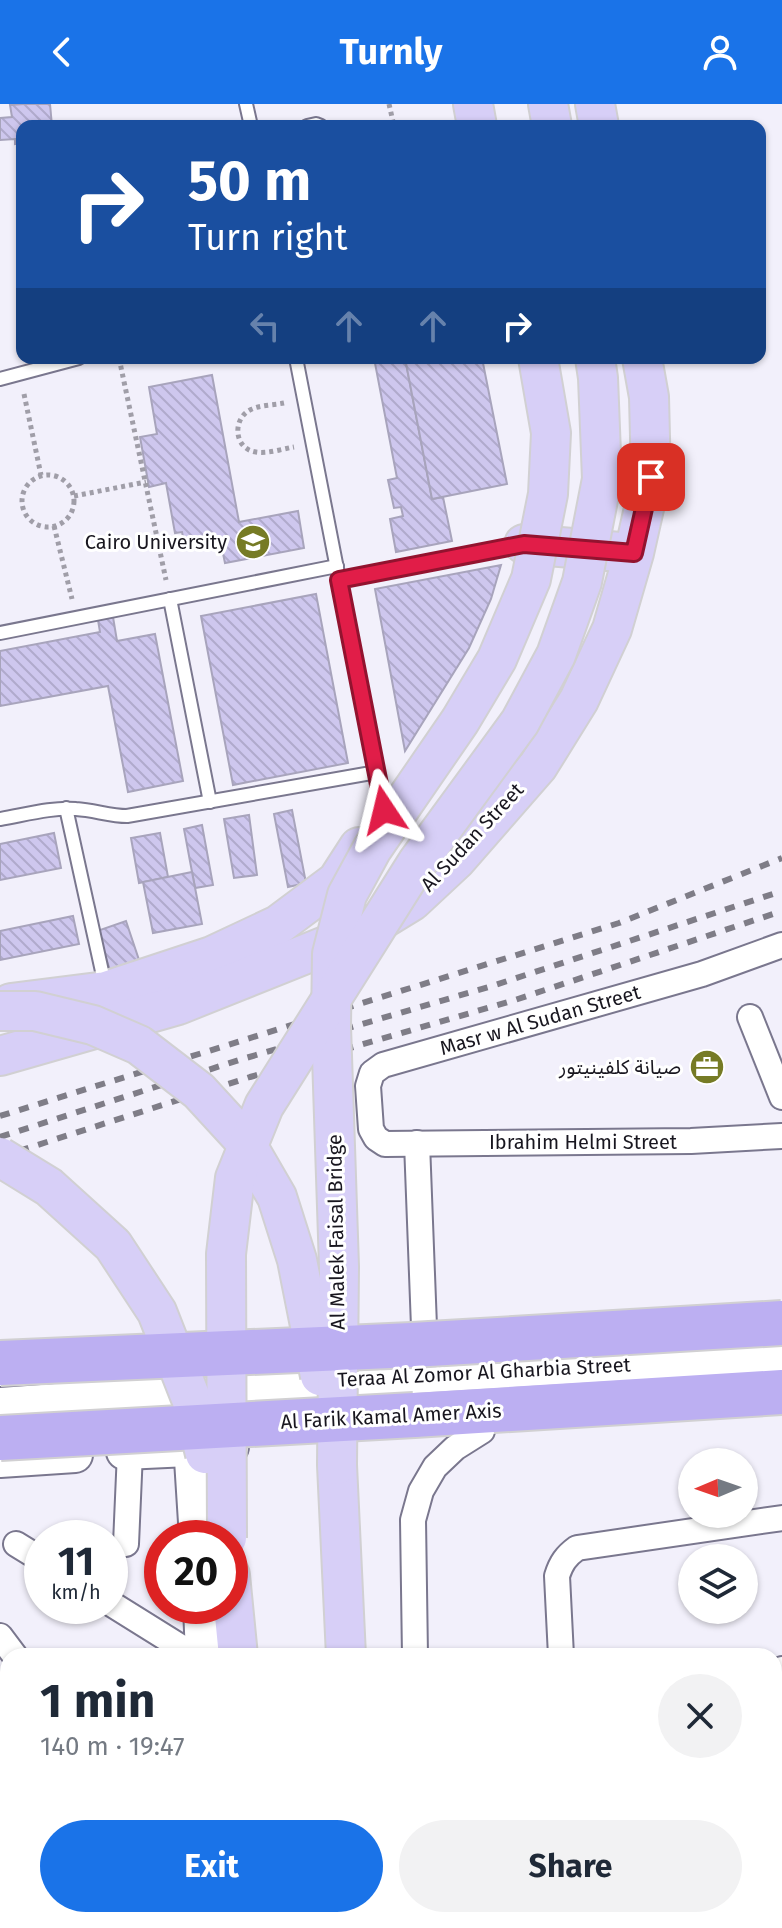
<!DOCTYPE html>
<html lang="en">
<head>
<meta charset="utf-8">
<style>
  :root { --surface:#fff; --page:#f2f2f3; --text:#1f2937; --muted:#747a83; --accent:#1a73e8 }
  body { margin:0; font-family:"Fira Sans","Noto Sans Arabic",sans-serif; background:var(--page); color:var(--text); height:100vh; display:flex; flex-direction:column; font-size:30px; white-space:nowrap }
  * { box-sizing:border-box; margin:0 }
  p { font-size:26px; color:var(--muted) }
  .icon { flex:none; width:44px; height:44px; fill:none; stroke:currentColor; stroke-width:2; stroke-linecap:round; stroke-linejoin:round }
  .map { position:relative; flex:1; overflow:hidden }
  .side { position:absolute; left:0px; top:1544px; width:782px; height:280px; display:flex; flex-direction:column; background:var(--surface); border-radius:24px 24px 0 0; box-shadow:0 2px 6px #0004 }
  .side>* { flex:none }
  .hud { position:absolute; left:16px; top:16px; width:750px; height:244px; border-radius:16px; box-shadow:0 2px 6px #0004; background:#1a4fa0; color:#fff; overflow:hidden }
  .needle { width:52px; rotate:268deg }
  .controls { position:absolute; left:678px; top:1344px; display:grid; gap:16px }
  .controls a { display:grid; place-items:center; width:80px; height:80px; border-radius:50%; background:var(--surface); box-shadow:0 2px 6px #0004; font-size:40px }
  .speed { position:absolute; left:24px; top:1416px; display:flex; gap:16px; font-size:40px; font-weight:700; text-align:center }
  .speed>* { display:grid; place-content:center; width:104px; height:104px; border-radius:50%; background:var(--surface); box-shadow:0 2px 6px #0004; line-height:1 }
  .speed small { font-size:20px; font-weight:400 }
  .speed .limit { border:12px solid #d22; background:#fff; color:#111 }
  .pin { position:absolute; display:grid; place-items:center; width:68px; height:68px; color:#fff; margin:-34px; border-radius:16px; box-shadow:0 4px 12px #0006 }
  .me { position:absolute; width:88px; margin:-44px; rotate:350deg; stroke-linejoin:round; filter:drop-shadow(0 0 6px #0008) }
  .turn { display:flex; align-items:center; gap:28px; height:168px; padding:0 40px; font-size:36px }
  .turn .icon { width:104px; height:104px; stroke-width:2.5 }
  .turn b { display:block; font-size:56px; line-height:68px }
  .lanes { display:flex; align-items:center; height:76px; padding:0 40px; background:#0003; justify-content:center; gap:40px; direction:ltr }
  .lanes .off { opacity:.35 }
  .round { display:grid; place-items:center; flex:none; width:84px; height:84px; border-radius:42px; background:var(--page) }
  .head { display:flex; align-items:center; justify-content:space-between; height:136px; padding:0 40px }
  h1 { font-size:48px; font-weight:700; line-height:60px }
  .primary-button { display:flex; gap:16px; margin-top:auto; padding:16px 40px }
  .primary-button a { flex:1; height:92px; border-radius:48px; background:var(--accent); color:#fff; font-size:32px; font-weight:700; line-height:92px; text-align:center }
  .primary-button a+a { background:var(--page); color:var(--text) }
  header { display:flex; justify-content:space-between; align-items:center; height:104px; padding:0 40px; background:var(--accent); color:#fff; font-size:36px; font-weight:700 }
  .map>svg:first-child { display:block }
  .building { fill:url(#building-back-hatch); stroke:#a8a4bc; stroke-width:2 }
  .lines { fill:none; stroke-linecap:round; stroke-linejoin:round }
  .lane-casing { stroke:#7a778e; stroke-width:16 }
  .street-casing { stroke:#7a778e; stroke-width:28 }
  .secondary-casing { stroke:#7a778e; stroke-width:38 }
  .primary-casing { stroke:#d1d0d2; stroke-width:42 }
  .highway-casing { stroke:#d1d0d2; stroke-width:48 }
  .path { stroke:#a09ea8; stroke-width:5; stroke-dasharray:4 4; stroke-linecap:butt }
  .lane { stroke:#fff; stroke-width:12 }
  .street { stroke:#fff; stroke-width:24 }
  .secondary { stroke:#fff; stroke-width:34 }
  .primary { stroke:#d7cff7; stroke-width:38 }
  .highway { stroke:#bcaff2; stroke-width:44 }
  .rail { stroke:#7f7d87; stroke-width:6; stroke-dasharray:10 10; stroke-linecap:butt }
  .primary-bridge-casing { stroke:#d1d0d2; stroke-width:42; stroke-linecap:butt }
  .highway-bridge-casing { stroke:#d1d0d2; stroke-width:48; stroke-linecap:butt }
  .primary-bridge { stroke:#d7cff7; stroke-width:38 }
  .highway-bridge { stroke:#bcaff2; stroke-width:44 }
  .route-casing { stroke:#92132f; stroke-width:20 }
  .route { stroke:#e11d48; stroke-width:14 }
  .labels { text-anchor:middle; dominant-baseline:central; stroke-width:6; stroke-linejoin:round; paint-order:stroke }
  .poi-label { font-size:20px; fill:#18161f; stroke:#fff; text-anchor:end }
  .street-label { font-size:20px; fill:#18161f; stroke:#fff }
</style>
</head>
<body>
<header><svg class="icon" aria-label="back" viewBox="0 0 24 24"><path d="M15 5l-7 7 7 7"/></svg>Turnly<svg class="icon" aria-label="person" viewBox="0 0 24 24"><circle cx="12" cy="8" r="4"/><path d="M4 21q1-7 8-7t8 7"/></svg></header>
<div class="map">
<svg width="782" height="1824" viewBox="0 0 782 1824">
  <defs>
    <pattern id="building-back-hatch" width="6" height="6" patternUnits="userSpaceOnUse" patternTransform="scale(2)"><rect width="6" height="6" fill="#cec7ee"/><path d="M-1 5l2 2M0 0l6 6M5-1l2 2" fill="none" stroke="#b0aacc"/></pattern>
  </defs>
  <rect width="100%" height="100%" fill="#f2f0fb"/>
  <g class="building">
    <polygon points="24,0 50,0 52,22 22,22 22,39 15,40 15,35 0,36 0,14 12,13 10,1"/>
    <polygon points="374,254 405,254 432,395 443,393 452,437 396,448 390,415 403,412 401,403 394,404 388,376 397,374"/>
    <polygon points="405,254 482,254 507,380 432,395"/>
    <polygon points="212,271 239,418 298,407 304,444 225,459 220,435 185,442 182,428 175,429 166,379 149,383 140,333 157,330 149,283"/>
    <polygon points="501,461 491,495 469,544 405,647 375,485"/>
    <polygon points="316,490 348,659 233,681 201,512"/>
    <polygon points="113,513 117,537 155,530 183,677 128,688 108,582 0,602 0,547 100,528 98,516"/>
    <polygon points="292,706 306,779 288,783 274,710"/>
    <polygon points="249,711 257,771 234,774 224,715"/>
    <polygon points="202,721 213,781 195,784 184,725"/>
    <polygon points="54,729 61,764 0,776 0,740"/>
    <polygon points="160,729 168,773 139,779 131,734"/>
    <polygon points="192,768 202,820 153,829 143,778"/>
    <polygon points="73,812 79,840 0,856 0,827"/>
    <polygon points="126,817 140,859 111,869 97,827"/>
  </g>
  <g class="lines">
    <g class="lane-casing">
      <g id="lane">
        <polyline points="246,0 251,22"/>
        <polyline points="307,22 316,20 321,22"/>
        <polyline points="296,254 384,706"/>
        <polyline points="0,275 79,254"/>
        <polyline points="339,476 521,441"/>
        <polyline points="170,495 210,698"/>
        <polyline points="0,529 337,462"/>
        <polyline points="66,704 105,881"/>
        <path d="M0,715c24,-4 52,-12 76,-10 18,1 34,7 51,7l250,-44"/>
      </g>
    </g>
    <g class="street-casing">
      <g id="street">
        <polyline points="782,841 702,870 383,961 372,969 368,982 371,1025 376,1034 385,1040 691,1037 782,1032"/>
        <polyline points="750,913 782,993"/>
        <polyline points="417,1039 425,1249"/>
        <polyline points="16,1440 42,1456"/>
        <polyline points="126,1440 130,1348"/>
        <polyline points="110,1499 195,1552"/>
        <polyline points="0,1532 15,1552"/>
        <polyline points="415,1552 413,1416 421,1387 435,1363 455,1344 482,1327"/>
        <path d="M561,1552l-4,-80c4,-13 9,-20 20,-28l205,-30"/>
        <polyline points="774,1568 782,1565"/>
        <polyline points="0,1635 8,1650"/>
        <polyline points="774,1736 782,1733"/>
        <polyline points="419,1816 420,1824"/>
        <polyline points="544,1824 565,1816"/>
      </g>
    </g>
    <g class="secondary-casing">
      <g id="secondary">
        <polyline points="0,1301 328,1277 782,1250"/>
        <polyline points="190,1324 197,1434"/>
        <polyline points="124,1348 231,1343"/>
        <polyline points="0,1356 75,1351"/>
        <polyline points="201,1502 203,1552"/>
        <polyline points="0,1688 8,1683"/>
        <polyline points="0,1765 8,1760"/>
        <polyline points="220,1816 221,1824"/>
      </g>
    </g>
    <g class="primary-casing">
      <g id="primary">
        <polyline points="473,0 477,22"/>
        <polyline points="548,0 552,22"/>
        <polyline points="595,0 599,22"/>
        <polyline points="524,440 620,448"/>
        <polyline points="11,899 106,887 212,852 278,821 337,777 359,743"/>
        <polyline points="0,952 178,901 363,827 412,797 456,756 538,662 579,596 612,525 634,449 651,373 649,293 642,254"/>
        <polyline points="337,1361 346,1552"/>
        <polyline points="230,1471 238,1552"/>
        <polyline points="263,1816 264,1824"/>
        <polyline points="358,1816 358,1824"/>
      </g>
    </g>
    <g class="highway-casing">
      <polyline id="highway" points="414,1311 782,1288"/>
    </g>
    <g class="path">
      <polyline points="389,0 394,22"/>
      <polyline points="119,254 166,476"/>
      <polyline points="24,290 41,371"/>
      <path d="M284,299c-10,2 -23,2 -32,6 -20,8 -19,40 4,43 11,2 26,-3 38,-5"/>
      <circle cx="48" cy="397" r="26"/>
      <polyline points="74,392 146,378"/>
      <polyline points="54,422 72,495"/>
    </g>
    <use href="#lane" class="lane"/>
    <use href="#street" class="street"/>
    <use href="#secondary" class="secondary"/>
    <use href="#primary" class="primary"/>
    <use href="#highway" class="highway"/>
    <g class="rail">
      <polyline points="0,1012 619,819 782,754"/>
      <polyline points="0,1033 239,956 492,882 782,787"/>
      <polyline points="0,1053 250,973 515,896 782,807"/>
    </g>
    <g class="primary-bridge-casing">
      <g id="primary-bridge">
        <polyline points="0,907 35,907 93,921 139,941 199,987 244,1036 277,1093 297,1156 320,1272"/>
        <polyline points="0,1053 49,1083 113,1141 157,1208 192,1297 205,1350"/>
        <polyline points="337,1361 339,1163 331,922 332,850 347,791 372,745 460,617 497,555 531,475 548,390 551,329 538,254"/>
        <polyline points="227,1434 226,1150 235,1074 264,1002 417,759 520,618 556,551 582,478 602,375 598,274 595,254"/>
      </g>
    </g>
    <g class="highway-bridge-casing">
      <g id="highway-bridge">
        <polyline points="0,1259 412,1241 782,1219"/>
        <polyline points="0,1334 414,1311"/>
      </g>
    </g>
    <use href="#primary-bridge" class="primary-bridge"/>
    <use href="#highway-bridge" class="highway-bridge"/>
  </g>
  <g class="lines">
    <g class="route-casing">
      <polyline id="route" points="384,706 339,476 524,440 634,449 651,373"/>
    </g>
    <use href="#route" class="route"/>
  </g>
  <defs>
    <g id="university-disc" transform="scale(1.8)"><circle r="9.5" fill="#767b25" stroke="#fff"/><path d="M0-5L7-2L0 1L-7-2ZM-4 1L0 2.5L4 1V4Q0 6-4 4Z" fill="#fff"/></g>
    <g id="office-disc" transform="scale(1.8)"><circle r="9.5" fill="#767b25" stroke="#fff"/><path d="M-6-3h4V-5.5h4V-3h4V5H-6ZM-1-4.5V-3h2v-1.5ZM-6 0V1H6V0Z" fill="#fff"/></g>
  </defs>
  <g fill-rule="evenodd">
    <use href="#university-disc" x="253" y="438"/>
    <use href="#office-disc" x="707" y="963"/>
  </g>
  <g class="labels">
    <g class="poi-label">
      <text x="227" y="438">Cairo University</text>
      <text x="681" y="963">صيانة كلفينيتور</text>
    </g>
    <g class="street-label">
      <text transform="translate(472 733) rotate(-47)">Al Sudan Street</text>
      <text transform="translate(540 916) rotate(-16)">Masr w Al Sudan Street</text>
      <text x="583" y="1038">Ibrahim Helmi Street</text>
      <text transform="translate(336 1128) rotate(-91)">Al Malek Faisal Bridge</text>
      <text transform="translate(484 1268) rotate(-3)">Teraa Al Zomor Al Gharbia Street</text>
      <text transform="translate(391 1312) rotate(-3)">Al Farik Kamal Amer Axis</text>
    </g>
  </g>
</svg>
<div class="controls">
<a><svg class="needle" viewBox="-14 -14 28 28"><path d="M0-13l5 13h-10z" fill="#e53935"/><path d="M0 13l5-13h-10z" fill="#747a83"/></svg></a>
<a><svg class="icon" aria-label="layers" viewBox="0 0 24 24"><path d="M12 4l9 5-9 5-9-5zM3 14l9 5 9-5"/></svg></a>
</div>
<div class="speed"><div>11<small>km/h</small></div><div class="limit">20</div></div>
<div class="pin" style="left:651px;top:373px;background:#d93025"><svg class="icon" aria-label="arrive" viewBox="0 0 24 24"><path d="M6 21V4h12l-3 4 3 4H6"/></svg></div>
<svg class="me" style="left:384px;top:706px" viewBox="-20 -20 40 40"><path d="M0-17L14 15 0 8-14 15z" fill="#e11d48" stroke="#fff" stroke-width="4"/></svg>
<div class="hud">
<div class="turn"><svg class="icon" aria-label="right" viewBox="0 0 24 24"><path d="M7 20v-9h11M14 6l5 5-5 5"/></svg><div><b>50 m</b>Turn right</div></div>
<div class="lanes"><svg class="icon off" aria-label="left" viewBox="0 0 24 24"><path d="M17 20v-9H6M10 6l-5 5 5 5"/></svg><svg class="icon off" aria-label="ahead" viewBox="0 0 24 24"><path d="M12 20V5M6 11l6-6 6 6"/></svg><svg class="icon off" aria-label="ahead" viewBox="0 0 24 24"><path d="M12 20V5M6 11l6-6 6 6"/></svg><svg class="icon" aria-label="right" viewBox="0 0 24 24"><path d="M7 20v-9h11M14 6l5 5-5 5"/></svg></div>
</div>
<section class="side">
<div class="head"><div><h1>1 min</h1><p>140 m · 19:47</p></div><a class="round"><svg class="icon" aria-label="close" viewBox="0 0 24 24"><path d="M6 6l12 12M18 6L6 18"/></svg></a></div>
<div class="primary-button"><a>Exit</a><a>Share</a></div>
</section>
</div>
</body>
</html>
